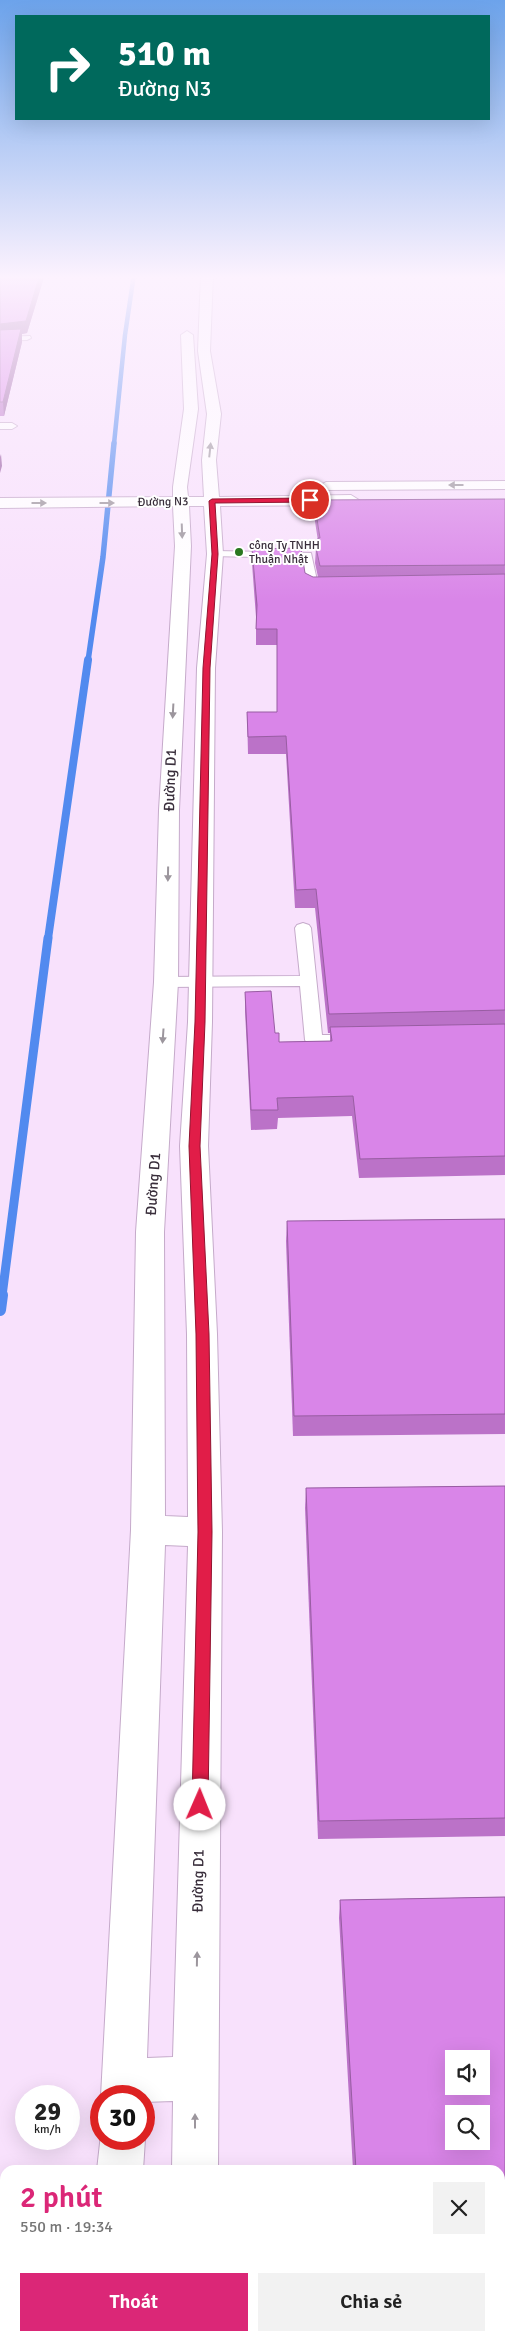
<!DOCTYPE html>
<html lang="vi">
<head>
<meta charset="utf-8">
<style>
  :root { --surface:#fff; --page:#f2f2f2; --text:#222; --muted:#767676; --accent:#db2777 }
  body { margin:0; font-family:Signika,sans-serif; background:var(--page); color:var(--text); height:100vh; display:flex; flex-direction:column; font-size:19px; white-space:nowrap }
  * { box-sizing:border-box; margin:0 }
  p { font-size:16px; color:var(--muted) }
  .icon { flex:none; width:28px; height:28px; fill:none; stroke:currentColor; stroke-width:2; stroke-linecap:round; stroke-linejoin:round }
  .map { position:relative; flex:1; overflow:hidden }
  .panel { position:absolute; left:0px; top:2165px; width:505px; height:176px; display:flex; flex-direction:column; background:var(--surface); border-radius:15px 15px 0 0; box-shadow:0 5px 20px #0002 }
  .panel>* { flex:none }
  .hud { position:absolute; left:15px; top:15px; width:475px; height:105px; border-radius:0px; box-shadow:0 5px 20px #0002; background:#00695c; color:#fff; overflow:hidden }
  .controls { position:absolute; left:445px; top:2050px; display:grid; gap:10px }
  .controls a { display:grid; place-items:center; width:45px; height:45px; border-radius:0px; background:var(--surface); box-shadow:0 5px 20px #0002; font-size:25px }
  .speed { position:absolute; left:15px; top:2085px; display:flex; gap:10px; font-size:25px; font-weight:700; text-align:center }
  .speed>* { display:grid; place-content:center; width:65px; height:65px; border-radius:50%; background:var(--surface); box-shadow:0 5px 20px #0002; line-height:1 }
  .speed small { font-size:12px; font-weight:400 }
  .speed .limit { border:8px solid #d22; background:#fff; color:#111 }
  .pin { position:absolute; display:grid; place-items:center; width:42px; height:42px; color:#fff; margin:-21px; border:2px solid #fff; border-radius:50%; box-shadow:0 1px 5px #0007 }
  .me { position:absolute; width:55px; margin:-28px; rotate:1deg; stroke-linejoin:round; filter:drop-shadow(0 0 4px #0008) }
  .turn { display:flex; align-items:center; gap:18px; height:105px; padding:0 20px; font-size:22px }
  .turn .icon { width:65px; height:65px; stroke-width:2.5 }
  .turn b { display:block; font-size:35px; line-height:42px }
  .round { display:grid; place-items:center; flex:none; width:52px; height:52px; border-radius:0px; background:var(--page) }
  .summary { display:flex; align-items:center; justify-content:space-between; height:85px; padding:0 20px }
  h1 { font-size:30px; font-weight:600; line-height:38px; color:var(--accent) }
  .cta { display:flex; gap:10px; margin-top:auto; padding:10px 20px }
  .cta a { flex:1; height:58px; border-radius:0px; background:var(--accent); color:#fff; font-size:20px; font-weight:600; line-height:58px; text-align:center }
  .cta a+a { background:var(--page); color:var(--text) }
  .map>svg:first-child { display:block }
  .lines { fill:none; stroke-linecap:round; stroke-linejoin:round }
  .stream-far4 { stroke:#528aef; stroke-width:4.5 }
  .stream-far3 { stroke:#528aef; stroke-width:5.5 }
  .stream-far2 { stroke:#528aef; stroke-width:8 }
  .stream-far1 { stroke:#528aef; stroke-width:9 }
  .stream { stroke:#528aef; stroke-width:12 }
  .lane-casing { stroke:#c5aaca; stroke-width:2 }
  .street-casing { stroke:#c5aaca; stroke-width:2 }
  .lane { fill:#fff; fill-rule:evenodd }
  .street { fill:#fff; fill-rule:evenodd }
  .wall { fill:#bb72c8; fill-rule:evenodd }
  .shaded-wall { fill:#985da2 }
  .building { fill:#d985e8; stroke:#985da2; fill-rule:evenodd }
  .oneway { fill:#9c969d }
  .route { fill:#e11d48; stroke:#92132f }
  .poi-dot { fill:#29771f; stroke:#fff; stroke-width:2 }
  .labels { text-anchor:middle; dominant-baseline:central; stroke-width:4; stroke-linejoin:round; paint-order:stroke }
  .far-street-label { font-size:12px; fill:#392e3b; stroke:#fff }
  .far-poi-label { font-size:12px; fill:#392e3b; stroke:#fff; text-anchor:start }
  .street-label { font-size:15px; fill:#392e3b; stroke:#fff }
</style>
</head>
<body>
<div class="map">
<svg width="505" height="2341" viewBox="0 0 505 2341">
  <rect width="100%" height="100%" fill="#f8e1fc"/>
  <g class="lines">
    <polyline class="stream-far4" points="114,444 125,335 134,274"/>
    <polyline class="stream-far3" points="88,661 103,557 114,443"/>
    <polyline class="stream-far2" points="48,939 88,660"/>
    <polyline class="stream-far1" points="2,1296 48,938"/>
    <polyline class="stream" points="0,1310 2,1295"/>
    <g class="lane-casing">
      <g id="lane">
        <polygon points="30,336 31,338 27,340 0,341 0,337"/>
        <polygon points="0,423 12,423 17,426 12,429 0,429"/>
        <polygon points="215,551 311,553 318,585 329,586 331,588 325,591 309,590 302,558 211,556 209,554"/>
        <polygon points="303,923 309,925 311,928 322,1035 360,1035 363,1039 360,1043 314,1045 308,1044 305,1040 300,986 166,987 160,985 158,982 160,979 166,977 300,976 295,928 297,925"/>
      </g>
    </g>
    <g class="street-casing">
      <g id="street">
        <path d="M201,274h12l-3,77 11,63 -5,46 3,37 132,-2 8,5 -8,5 -131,1 3,48 -8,114 -3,354 -4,124 9,188 5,198 -4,638h-46l1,-69 -29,1v-6h-43l30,-566 5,-298 18,-250 5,-172 16,-264 -2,-40 -173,2v-10l173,-1v-10l11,-78 -3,-74 6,-4 6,4 5,74 -11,78 1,10h16l-2,-37 5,-46 -9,-63zM189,506h15l3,48 -10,114 -9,354 -8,124 7,188 1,183 -23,-1 -1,-284 14,-250 1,-172 12,-264zM165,1545l23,1 -15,511 -26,1z"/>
        <polygon points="505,481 505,489 326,490 319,486 326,482"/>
        <polygon points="101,2134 101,2139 144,2139 144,2137 145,2139 143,2170 97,2170"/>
        <polygon points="90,2336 138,2336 139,2341 89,2341"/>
        <polygon points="172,2336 220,2336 221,2341 171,2341"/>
      </g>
    </g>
    <use href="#lane" class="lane"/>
    <use href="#street" class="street"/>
  </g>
  <g class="wall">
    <polygon points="0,274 45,274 27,333 22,334 22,342 4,416 0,416"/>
    <polygon points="505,499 505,1175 359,1178 352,1116 278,1118 277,1129 251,1130 245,1011 245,992 275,1033 279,1042 330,1041 330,1033 328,1033 315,908 295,908 286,754 248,754 247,712 277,712 277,645 256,645 256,617 252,564 252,549 305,573 313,577 318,577 315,563 316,548 317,548 318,541 314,515 314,500"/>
    <polygon points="505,1219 505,1434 293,1436 286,1241 287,1221"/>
    <polygon points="505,1486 505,1836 318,1839 305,1508 306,1488"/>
    <path d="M505,1897v444h-143v-5h138v-166h-147l-14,-252 1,-18zM454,2059h27v27h-27zM454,2114h27v27h-27z"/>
  </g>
  <g class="shaded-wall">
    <polygon points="40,274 45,274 27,333 22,334 22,342 4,416 3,402 0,324"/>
    <polygon points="1,454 2,466 0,473 0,457"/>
  </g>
  <g class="building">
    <polygon points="0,274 40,274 26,321 0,324"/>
    <polygon points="21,329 3,402 0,402 0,330"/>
    <polygon points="505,499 505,565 320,566 316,548 319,548 318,538 320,538 314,500"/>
    <polygon points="301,548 305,573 313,577 505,574 505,1010 329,1014 316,889 296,890 286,736 248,737 247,712 277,712 277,629 256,629 257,605 252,549"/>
    <polygon points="271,991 275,1033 279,1033 279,1042 332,1041 330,1027 505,1024 505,1156 360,1159 353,1096 277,1098 278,1110 251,1110 245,992"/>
    <polygon points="505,1219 505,1414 294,1416 287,1221"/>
    <polygon points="505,1486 505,1818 319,1821 306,1488"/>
    <path d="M505,1897v444h-140v-5h135v-166h-144l-16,-270zM454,2059h27v27h-27zM454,2114h27v27h-27z"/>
  </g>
  <defs><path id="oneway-solid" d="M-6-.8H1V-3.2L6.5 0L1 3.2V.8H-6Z" transform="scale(1.25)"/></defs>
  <g class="oneway">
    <use href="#oneway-solid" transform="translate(210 450) rotate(-84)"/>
    <use href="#oneway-solid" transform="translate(456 485) rotate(180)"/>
    <use href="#oneway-solid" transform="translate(39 503)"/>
    <use href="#oneway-solid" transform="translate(107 503)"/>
    <use href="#oneway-solid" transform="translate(182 531) rotate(88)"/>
    <use href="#oneway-solid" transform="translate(173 711) rotate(93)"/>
    <use href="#oneway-solid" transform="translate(168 874) rotate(91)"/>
    <use href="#oneway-solid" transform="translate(163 1036) rotate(94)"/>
    <use href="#oneway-solid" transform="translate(197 1959) rotate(-89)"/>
    <use href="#oneway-solid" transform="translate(195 2121) rotate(-90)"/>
  </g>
  <linearGradient id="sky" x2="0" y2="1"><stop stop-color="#6ca3eb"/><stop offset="0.46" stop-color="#fcf2fe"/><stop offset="1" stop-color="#fcf2fe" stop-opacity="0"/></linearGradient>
  <rect width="505" height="602" fill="url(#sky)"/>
  <polygon class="route" points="310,498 312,502 215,503 218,554 210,668 205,1022 200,1146 209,1334 212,1532 208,1805 206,1810 200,1813 194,1810 192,1805 198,1532 196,1334 189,1146 195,1022 203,668 212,554 209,501 212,499"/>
  <circle class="poi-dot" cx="239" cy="552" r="5"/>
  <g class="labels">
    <g class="far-street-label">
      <text transform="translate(163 502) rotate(-1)">Đường N3</text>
    </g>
    <g class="far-poi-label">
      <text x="249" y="545">công Ty TNHH<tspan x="249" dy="14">Thuận Nhật</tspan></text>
    </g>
    <g class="street-label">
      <text transform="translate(170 780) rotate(-88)">Đường D1</text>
      <text transform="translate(153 1184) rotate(-86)">Đường D1</text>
      <text transform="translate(198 1881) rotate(-89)">Đường D1</text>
    </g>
  </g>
</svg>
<div class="controls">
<a><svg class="icon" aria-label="sound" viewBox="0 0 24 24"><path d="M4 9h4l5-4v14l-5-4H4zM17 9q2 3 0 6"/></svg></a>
<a><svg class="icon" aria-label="search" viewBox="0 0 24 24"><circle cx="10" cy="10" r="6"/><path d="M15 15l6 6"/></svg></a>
</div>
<div class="speed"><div>29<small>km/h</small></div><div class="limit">30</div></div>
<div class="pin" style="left:310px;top:500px;background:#d93025"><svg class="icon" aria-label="arrive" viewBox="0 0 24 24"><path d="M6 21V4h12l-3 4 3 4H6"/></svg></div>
<svg class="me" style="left:200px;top:1805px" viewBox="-20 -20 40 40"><circle r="19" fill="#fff"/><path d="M0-13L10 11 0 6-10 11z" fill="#e11d48"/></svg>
<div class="hud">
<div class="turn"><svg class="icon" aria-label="right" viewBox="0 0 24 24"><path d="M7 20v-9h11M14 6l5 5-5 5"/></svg><div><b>510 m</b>Đường N3</div></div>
</div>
<section class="panel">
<div class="summary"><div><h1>2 phút</h1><p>550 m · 19:34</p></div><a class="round"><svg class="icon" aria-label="close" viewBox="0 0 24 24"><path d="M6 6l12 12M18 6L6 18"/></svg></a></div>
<div class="cta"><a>Thoát</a><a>Chia sẻ</a></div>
</section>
</div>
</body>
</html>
